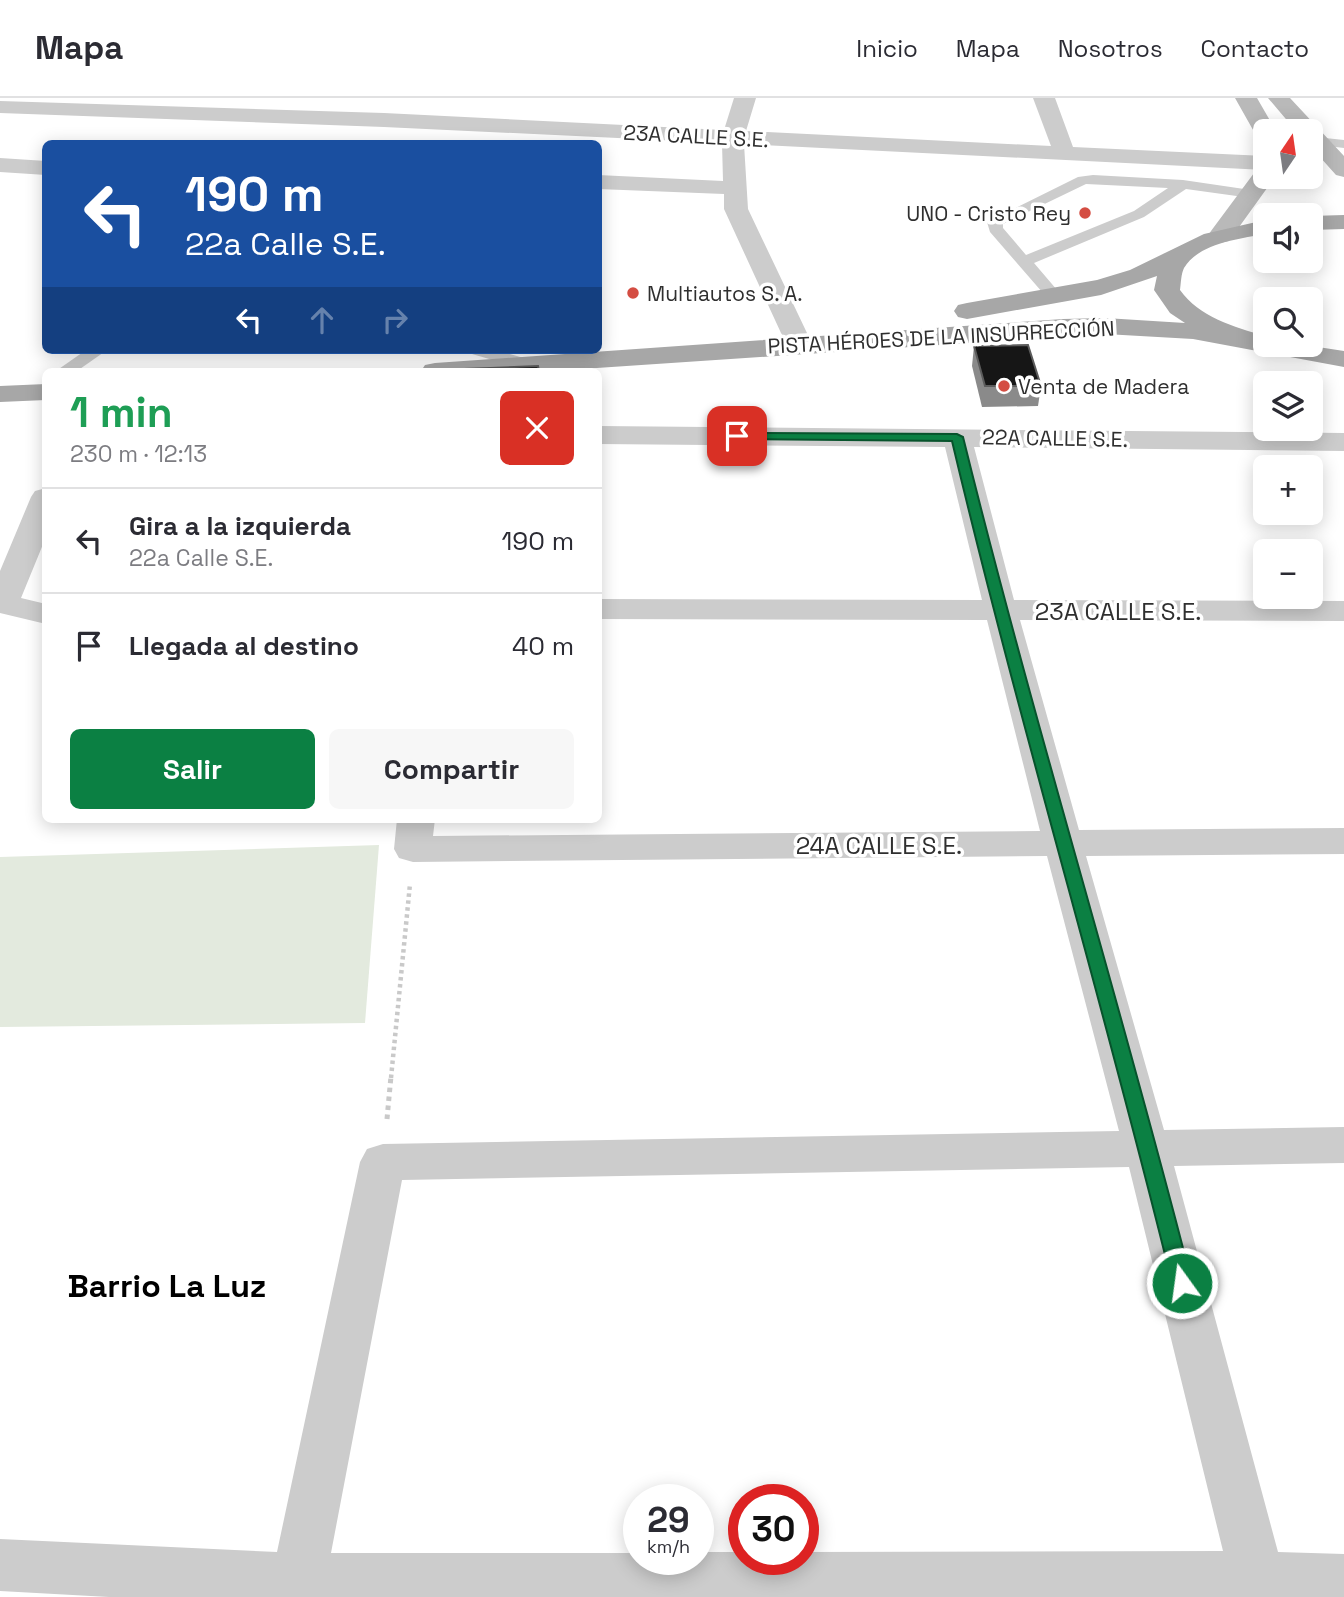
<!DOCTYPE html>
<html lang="es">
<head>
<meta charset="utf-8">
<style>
  :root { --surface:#fff; --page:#f7f7f7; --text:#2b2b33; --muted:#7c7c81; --line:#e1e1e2; --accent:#0b8043 }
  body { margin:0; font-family:"Space Grotesk",sans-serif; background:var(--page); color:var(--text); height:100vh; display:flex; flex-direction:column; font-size:26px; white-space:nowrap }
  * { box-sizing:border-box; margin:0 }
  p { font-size:23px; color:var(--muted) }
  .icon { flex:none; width:38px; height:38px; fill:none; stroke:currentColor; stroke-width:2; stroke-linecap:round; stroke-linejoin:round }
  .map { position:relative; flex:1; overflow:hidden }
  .details { position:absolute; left:42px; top:270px; width:560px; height:455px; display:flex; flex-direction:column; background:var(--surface); border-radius:10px; box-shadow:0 4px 18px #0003 }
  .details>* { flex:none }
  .hud { position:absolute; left:42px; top:42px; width:560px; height:214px; border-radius:10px; box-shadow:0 4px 18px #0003; background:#1a4fa0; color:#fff; overflow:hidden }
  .needle { width:46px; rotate:13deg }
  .tools { position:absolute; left:1253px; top:21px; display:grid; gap:14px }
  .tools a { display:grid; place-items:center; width:70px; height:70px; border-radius:10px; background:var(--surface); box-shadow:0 4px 18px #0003; font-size:35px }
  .speed { position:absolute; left:623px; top:1386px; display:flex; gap:14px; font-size:35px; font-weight:700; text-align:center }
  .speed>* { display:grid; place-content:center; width:91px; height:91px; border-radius:50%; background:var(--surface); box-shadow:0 4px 18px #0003; line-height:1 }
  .speed small { font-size:18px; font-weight:400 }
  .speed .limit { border:10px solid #d22; background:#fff; color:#111 }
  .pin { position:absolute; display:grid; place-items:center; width:60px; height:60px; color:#fff; margin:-30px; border-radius:14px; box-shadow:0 4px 10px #0006 }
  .me { position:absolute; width:77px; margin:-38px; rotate:346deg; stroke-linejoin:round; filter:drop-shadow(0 0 5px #0008) }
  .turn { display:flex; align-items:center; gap:24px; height:147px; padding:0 28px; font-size:32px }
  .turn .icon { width:91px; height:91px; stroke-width:2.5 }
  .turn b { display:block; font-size:49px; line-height:60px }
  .lanes { display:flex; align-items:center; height:66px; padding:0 28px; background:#0003; justify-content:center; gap:35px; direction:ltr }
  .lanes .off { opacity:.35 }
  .round { display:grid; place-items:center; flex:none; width:74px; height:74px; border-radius:10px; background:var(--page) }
  .summary { display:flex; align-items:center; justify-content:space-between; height:119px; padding:0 28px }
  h1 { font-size:42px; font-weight:700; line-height:52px; color:#1e9e55 }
  .button { display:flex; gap:14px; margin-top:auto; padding:14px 28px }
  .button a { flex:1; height:80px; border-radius:10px; background:var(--accent); color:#fff; font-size:28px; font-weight:700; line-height:80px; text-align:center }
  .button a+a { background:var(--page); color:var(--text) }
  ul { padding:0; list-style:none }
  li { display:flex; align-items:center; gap:21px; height:105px; padding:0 28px; border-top:2px solid var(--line) }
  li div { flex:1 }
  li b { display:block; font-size:26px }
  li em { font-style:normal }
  header { display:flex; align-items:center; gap:42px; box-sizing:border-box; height:98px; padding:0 35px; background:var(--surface); border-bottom:2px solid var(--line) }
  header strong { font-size:33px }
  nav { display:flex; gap:38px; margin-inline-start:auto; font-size:24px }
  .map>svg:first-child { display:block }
  .green { fill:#e3eade }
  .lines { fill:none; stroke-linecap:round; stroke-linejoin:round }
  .path-far1 { stroke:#c9c9c9; stroke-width:4.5; stroke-dasharray:3.5 3.5; stroke-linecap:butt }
  .path { stroke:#c9c9c9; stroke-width:5; stroke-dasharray:4.5 4.5; stroke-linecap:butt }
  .lane { fill:#ccc; fill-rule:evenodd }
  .street { fill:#ccc; fill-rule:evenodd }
  .secondary { fill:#b9b9b9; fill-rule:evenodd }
  .primary { fill:#a7a7a7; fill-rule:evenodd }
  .wall { fill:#8a8a8a }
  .building { fill:#161616; stroke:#5c5c5c; stroke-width:2 }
  .route { fill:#0b8043; stroke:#07532c; stroke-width:2 }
  .poi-dot { fill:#d44d42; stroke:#fff; stroke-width:2.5 }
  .labels { text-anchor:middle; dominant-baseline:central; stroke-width:7; stroke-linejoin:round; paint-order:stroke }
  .far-street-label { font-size:21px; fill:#2f2f2f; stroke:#fff }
  .far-poi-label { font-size:21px; fill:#2f2f2f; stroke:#fff; text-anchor:start }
  .street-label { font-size:24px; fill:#2f2f2f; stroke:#fff }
  .near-neighbourhood-label { font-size:32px; font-weight:bold; fill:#000; stroke:#fff }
</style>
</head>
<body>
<header>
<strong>Mapa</strong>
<nav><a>Inicio</a><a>Mapa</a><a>Nosotros</a><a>Contacto</a></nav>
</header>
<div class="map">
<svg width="1344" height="1499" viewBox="0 0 1344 1499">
  <rect width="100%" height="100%" fill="#fff"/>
  <polygon class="green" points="379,747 365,925 0,929 0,759"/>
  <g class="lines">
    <polyline class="path-far1" points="391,980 410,786"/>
    <polyline class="path" points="387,1021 391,978"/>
    <g class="lane">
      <polygon points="1316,39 1344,42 1344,50 1311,46 1311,40"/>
      <path d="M1093,77l90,5 68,10 7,4 -7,4 -65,-9 -42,28 -110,46 29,34 -8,5 -6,-2 -59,-68 -3,-10 91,-45zM1086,86l82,4 -34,23 -108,44 -23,-27v-4z"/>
      <polygon points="86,252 107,252 77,273 56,273"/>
      <polygon points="469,252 496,252 538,264 541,268 531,273 472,256"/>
    </g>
    <g class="street">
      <polygon points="734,0 756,0 746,33 1051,48 1033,0 1055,0 1073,49 1265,58 1265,72 744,46 748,111 807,235 803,241 794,243 785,241 781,235 724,111 724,96 598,91 598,77 723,83 722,45 384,29 0,15 0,3 384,15 724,32"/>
      <polygon points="0,60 46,63 46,77 0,74"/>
      <path d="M598,328l746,7v18l-370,-4 40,153 330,1v20l-324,-1 59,210 265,-2v26l-258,2 78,274 180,-3v36l-170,3 104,386 66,2v43h-1235l-109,-6v-52l277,13 83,-390 7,-13 16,-5 736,-13 -72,-275 -634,6 -14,-4 -5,-9 3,-30h38l-2,17 607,-5 -53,-211 -389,-1v-20l384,1 -37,-153 -347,-3zM1129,1069l94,384 -420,1v7h-59v-7h-46v7h-59v-6h-308l71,-373z"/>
      <polygon points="46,390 46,439 21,500 46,506 46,526 0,515 0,473 31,399 35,393"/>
    </g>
    <g class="secondary">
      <polygon points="1235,0 1257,0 1276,33 1265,33 1265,41 1257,39"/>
      <polygon points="1268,0 1290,0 1344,58 1344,79 1336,77 1311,49 1311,33 1296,33"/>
      <polygon points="1265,69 1265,79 1275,79 1229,143 1220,145 1211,143 1208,138 1211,133 1257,71"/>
    </g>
    <g class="primary">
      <polygon points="1344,117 1344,131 1311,132 1311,118"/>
      <path d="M1265,122v14c-26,5 -66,9 -81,34 -3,6 -3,15 -4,22 19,27 54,37 85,46v9h40l39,6v16l-151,-28 -88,-5 -553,37h-131l4,-6 10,-2 628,-44 42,-1 80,5 -15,-10 -16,-23 3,-14 -56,19 -134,24 -9,-2 -4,-6 4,-6 9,-2 130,-23 33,-10 74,-36z"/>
      <polygon points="46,286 46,302 0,304 0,288"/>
    </g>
  </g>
  <polygon class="wall" points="974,248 1041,288 1038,308 982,309 972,268"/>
  <g class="building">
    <polygon points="1028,247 1041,288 985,288 974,248"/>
    <polygon points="538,268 539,273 465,273 465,271"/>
  </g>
  <path class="route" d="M737,335l220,1 6,3c70,284 157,563 229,846l-3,6 -7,2 -7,-2 -3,-6c-69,-282 -153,-560 -220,-842l-220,-2 -1,-3z"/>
  <g class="poi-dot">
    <circle cx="1085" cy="115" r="7"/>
    <circle cx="633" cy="195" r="7"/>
    <circle cx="1004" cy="288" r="7"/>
  </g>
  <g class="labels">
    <g class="far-street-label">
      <text transform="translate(696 38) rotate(3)">23A CALLE S.E.</text>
      <text transform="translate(941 239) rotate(-3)">PISTA HÉROES DE LA INSURRECCIÓN</text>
      <text transform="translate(1055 340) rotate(1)">22A CALLE S.E.</text>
    </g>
    <g class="far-poi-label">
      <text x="1071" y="115" text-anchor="end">UNO - Cristo Rey</text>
      <text x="647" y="195">Multiautos S. A.</text>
      <text x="1018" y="288">Venta de Madera</text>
    </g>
    <g class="street-label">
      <text x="1118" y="513">23A CALLE S.E.</text>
      <text x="879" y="747">24A CALLE S.E.</text>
    </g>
    <g class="near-neighbourhood-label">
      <text x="167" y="1188">Barrio La Luz</text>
    </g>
  </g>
</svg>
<div class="tools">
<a><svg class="needle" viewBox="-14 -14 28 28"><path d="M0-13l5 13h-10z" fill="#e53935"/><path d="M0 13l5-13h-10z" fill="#7c7c81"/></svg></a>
<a><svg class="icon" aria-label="sound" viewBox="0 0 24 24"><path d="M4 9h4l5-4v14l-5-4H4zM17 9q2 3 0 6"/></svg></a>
<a><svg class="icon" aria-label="search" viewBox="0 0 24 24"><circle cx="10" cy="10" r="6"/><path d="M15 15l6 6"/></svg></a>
<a><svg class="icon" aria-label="layers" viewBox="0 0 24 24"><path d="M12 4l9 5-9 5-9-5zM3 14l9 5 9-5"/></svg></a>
<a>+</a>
<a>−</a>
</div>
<div class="speed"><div>29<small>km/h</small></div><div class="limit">30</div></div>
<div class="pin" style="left:737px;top:338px;background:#d93025"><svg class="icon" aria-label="arrive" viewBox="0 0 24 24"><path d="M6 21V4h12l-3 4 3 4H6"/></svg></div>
<svg class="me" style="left:1182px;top:1185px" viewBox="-20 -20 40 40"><circle r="17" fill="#0b8043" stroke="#fff" stroke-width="3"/><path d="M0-11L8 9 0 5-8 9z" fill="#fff"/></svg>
<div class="hud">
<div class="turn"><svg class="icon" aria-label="left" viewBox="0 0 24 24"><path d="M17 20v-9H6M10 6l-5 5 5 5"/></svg><div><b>190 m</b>22a Calle S.E.</div></div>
<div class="lanes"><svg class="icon" aria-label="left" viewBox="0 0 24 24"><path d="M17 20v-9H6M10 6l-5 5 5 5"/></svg><svg class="icon off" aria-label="ahead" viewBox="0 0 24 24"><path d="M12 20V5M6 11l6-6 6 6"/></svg><svg class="icon off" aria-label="right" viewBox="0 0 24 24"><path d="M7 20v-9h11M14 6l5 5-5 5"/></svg></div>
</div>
<section class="details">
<div class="summary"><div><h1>1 min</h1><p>230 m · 12:13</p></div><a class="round" style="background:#d93025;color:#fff"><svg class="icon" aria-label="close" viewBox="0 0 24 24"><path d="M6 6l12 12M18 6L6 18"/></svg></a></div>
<ul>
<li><svg class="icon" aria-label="left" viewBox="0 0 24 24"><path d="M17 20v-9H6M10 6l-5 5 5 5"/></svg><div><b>Gira a la izquierda</b><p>22a Calle S.E.</p></div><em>190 m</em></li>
<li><svg class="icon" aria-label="arrive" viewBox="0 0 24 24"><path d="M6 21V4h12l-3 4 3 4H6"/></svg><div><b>Llegada al destino</b></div><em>40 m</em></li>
</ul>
<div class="button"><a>Salir</a><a>Compartir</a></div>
</section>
</div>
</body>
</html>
